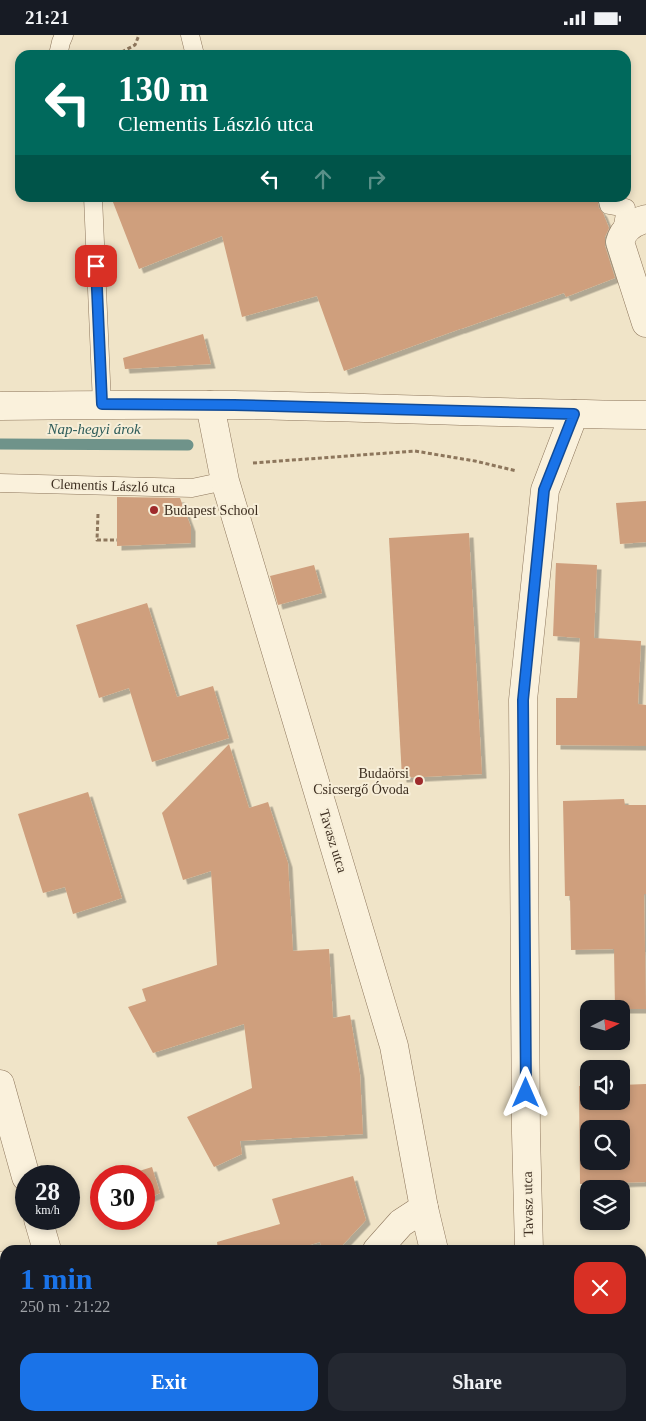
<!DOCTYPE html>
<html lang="en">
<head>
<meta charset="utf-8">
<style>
  :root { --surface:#171b24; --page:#242831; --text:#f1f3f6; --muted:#9ea1a6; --accent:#1a73e8 }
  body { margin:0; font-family:Georgia,serif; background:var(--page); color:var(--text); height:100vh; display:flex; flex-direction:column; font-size:19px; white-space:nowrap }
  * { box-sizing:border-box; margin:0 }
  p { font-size:16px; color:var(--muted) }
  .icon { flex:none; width:28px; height:28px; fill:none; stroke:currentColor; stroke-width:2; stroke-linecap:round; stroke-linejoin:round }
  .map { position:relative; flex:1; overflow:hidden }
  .panel { position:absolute; left:0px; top:1210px; width:646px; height:176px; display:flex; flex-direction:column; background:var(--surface); border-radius:15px 15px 0 0; box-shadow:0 2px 8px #0003 }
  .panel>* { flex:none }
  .hud { position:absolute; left:15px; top:15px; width:616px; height:152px; border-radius:15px; box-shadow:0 2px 8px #0003; background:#00695c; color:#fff; overflow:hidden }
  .needle { width:32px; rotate:84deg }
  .tools { position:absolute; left:580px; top:965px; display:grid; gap:10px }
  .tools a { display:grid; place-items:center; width:50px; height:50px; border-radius:10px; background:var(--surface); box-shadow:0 2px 8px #0003; font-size:25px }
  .speed { position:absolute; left:15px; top:1130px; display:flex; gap:10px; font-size:25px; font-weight:700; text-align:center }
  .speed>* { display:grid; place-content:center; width:65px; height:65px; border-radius:50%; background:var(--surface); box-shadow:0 2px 8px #0003; line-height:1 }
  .speed small { font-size:12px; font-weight:400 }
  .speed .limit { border:8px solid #d22; background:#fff; color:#111 }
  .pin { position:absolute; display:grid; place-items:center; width:42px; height:42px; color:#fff; margin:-21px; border-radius:10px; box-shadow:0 2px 8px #0006 }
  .me { position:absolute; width:55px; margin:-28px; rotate:0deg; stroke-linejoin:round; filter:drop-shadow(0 0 4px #0008) }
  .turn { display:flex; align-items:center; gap:18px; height:105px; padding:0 20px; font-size:22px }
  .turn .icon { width:65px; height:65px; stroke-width:2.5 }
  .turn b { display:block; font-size:35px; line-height:42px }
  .lanes { display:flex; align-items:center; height:48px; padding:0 20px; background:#0003; justify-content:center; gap:25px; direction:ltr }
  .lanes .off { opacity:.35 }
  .round { display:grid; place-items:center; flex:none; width:52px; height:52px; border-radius:15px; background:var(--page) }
  .summary { display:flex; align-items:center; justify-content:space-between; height:85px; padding:0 20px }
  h1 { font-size:30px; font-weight:800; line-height:38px; color:var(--accent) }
  .action { display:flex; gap:10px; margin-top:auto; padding:10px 20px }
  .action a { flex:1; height:58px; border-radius:15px; background:var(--accent); color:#fff; font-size:20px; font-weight:800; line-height:58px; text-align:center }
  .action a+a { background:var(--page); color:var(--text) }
  .status { display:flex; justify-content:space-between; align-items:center; height:35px; padding:0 25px; background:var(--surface); direction:ltr }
  .status svg { height:14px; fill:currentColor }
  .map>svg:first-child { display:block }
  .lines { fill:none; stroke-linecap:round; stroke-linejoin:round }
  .stream { stroke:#6f938a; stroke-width:11 }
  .building { fill:#cf9f7d; fill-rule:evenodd; filter:url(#shadow) }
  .lane-casing { stroke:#8d765c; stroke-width:19 }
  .street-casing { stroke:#8d765c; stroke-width:29 }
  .path { stroke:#8d765c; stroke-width:3; stroke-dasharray:4 2.5; stroke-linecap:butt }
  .lane { stroke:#faf1dc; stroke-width:18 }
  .street { stroke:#faf1dc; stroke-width:28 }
  .route-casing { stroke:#114b97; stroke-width:12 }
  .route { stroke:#1a73e8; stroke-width:9 }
  .poi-dot { fill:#9e2a2b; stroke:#f7eed8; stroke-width:2 }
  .labels { text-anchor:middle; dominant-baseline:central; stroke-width:4; stroke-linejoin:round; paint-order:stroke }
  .street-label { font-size:14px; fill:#3d2e20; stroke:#f7eed8 }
  .poi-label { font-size:14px; fill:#3d2e20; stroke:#f7eed8; text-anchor:start }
  .water-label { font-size:15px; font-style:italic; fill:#2f5d5a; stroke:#f7eed8 }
</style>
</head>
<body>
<div class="status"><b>21:21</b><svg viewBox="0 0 49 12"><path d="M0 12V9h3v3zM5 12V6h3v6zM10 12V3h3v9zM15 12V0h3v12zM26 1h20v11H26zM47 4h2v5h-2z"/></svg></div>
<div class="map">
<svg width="646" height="1386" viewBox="0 0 646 1386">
  <defs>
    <filter id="shadow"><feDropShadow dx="4.5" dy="4.5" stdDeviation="0" flood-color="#0004"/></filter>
  </defs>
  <rect width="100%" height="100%" fill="#f0e4c8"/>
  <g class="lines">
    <polyline class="stream" points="0,409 188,410"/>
  </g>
  <g class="building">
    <polygon points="111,162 597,162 599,173 603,178 609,193 605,202 605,211 615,243 566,262 564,258 461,294 460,294 344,336 317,261 242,282 222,201 139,234"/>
    <polygon points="203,299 211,329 125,334 123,323"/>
    <polygon points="117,462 180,463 191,492 191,508 117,511"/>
    <polygon points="646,466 646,507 620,509 616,468"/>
    <polygon points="469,498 482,739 402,743 389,503"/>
    <polygon points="556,528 597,530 594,603 641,606 638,669 646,670 646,711 556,710 556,663 577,663 580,603 553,601"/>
    <polygon points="314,530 322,558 278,570 270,541"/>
    <polygon points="147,568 177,662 213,651 229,703 152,727 129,653 99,663 76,590"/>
    <polygon points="229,709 249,773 268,767 288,828 293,916 329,914 333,983 350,980 360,1039 363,1099 240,1106 242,1119 214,1132 187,1082 252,1053 244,989 153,1018 128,972 146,966 142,954 217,930 211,836 183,845 162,778"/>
    <polygon points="88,757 122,863 73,879 65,852 43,858 18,779"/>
    <polygon points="624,764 625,770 646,770 646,859 644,859 646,974 615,974 614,914 571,915 570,861 565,861 563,766"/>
    <path d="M646,1049v98l-66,2 -1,-98 10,-1v16h32v-16zM589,1094h32v32h-32z"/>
    <polygon points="152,1132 160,1158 144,1165 144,1141 123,1141"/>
    <polygon points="353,1141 366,1185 338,1215 322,1215 320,1207 293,1215 218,1215 217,1207 280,1189 272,1164"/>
  </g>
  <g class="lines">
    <g class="lane-casing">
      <g id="lane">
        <polyline points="190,0 195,20"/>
        <polyline points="58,20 61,7 64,0"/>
        <polyline points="93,162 102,369"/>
        <polyline points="607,162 609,170 626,173 621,202"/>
        <polyline points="0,448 192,453 225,446"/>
        <polyline points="0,1226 5,1225"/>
      </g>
    </g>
    <g class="street-casing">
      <g id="street">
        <path d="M646,184c-12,3 -23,10 -26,23l26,81"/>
        <polyline points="210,370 225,446 394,1011 424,1173 434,1215"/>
        <path d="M0,371c78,-1 156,-2 234,-1 138,2 275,9 412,10"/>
        <polyline points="0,1049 26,1142"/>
        <polyline points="38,1184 47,1215"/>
        <polyline points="377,1215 401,1188 424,1173"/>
        <polyline points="529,1215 526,1098 523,665 545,455 574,379"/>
        <polyline points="93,1381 95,1386"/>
        <polyline points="476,1381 477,1386"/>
        <polyline points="534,1381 534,1386"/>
        <polyline points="228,1386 232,1381"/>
        <polyline points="441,1386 445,1381"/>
      </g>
    </g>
    <g class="path">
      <polyline points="116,20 135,10 139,0"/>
      <polyline points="253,428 415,416 475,426 517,436"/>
      <polyline points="98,479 97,505 117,505"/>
    </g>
    <use href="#lane" class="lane"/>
    <use href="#street" class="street"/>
  </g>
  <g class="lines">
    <g class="route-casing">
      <polyline id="route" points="96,231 102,369 234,370 574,379 544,455 523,665 526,1058"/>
    </g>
    <use href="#route" class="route"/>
  </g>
  <g class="poi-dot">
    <circle cx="154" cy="475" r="5"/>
    <circle cx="419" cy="746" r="5"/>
  </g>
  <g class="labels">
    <g class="street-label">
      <text transform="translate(113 451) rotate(2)">Clementis László utca</text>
      <text transform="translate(333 806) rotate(73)">Tavasz utca</text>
      <text transform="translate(528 1169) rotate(-91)">Tavasz utca</text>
    </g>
    <g class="poi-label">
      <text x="164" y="475">Budapest School</text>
      <text x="409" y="738" text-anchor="end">Budaörsi<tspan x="409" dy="16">Csicsergő Óvoda</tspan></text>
    </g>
    <g class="water-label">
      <text x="94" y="394">Nap-hegyi árok</text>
    </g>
  </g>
</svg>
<div class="tools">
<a><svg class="needle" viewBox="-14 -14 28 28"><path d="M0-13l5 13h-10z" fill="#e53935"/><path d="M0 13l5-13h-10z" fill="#9ea1a6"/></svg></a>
<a><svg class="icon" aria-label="sound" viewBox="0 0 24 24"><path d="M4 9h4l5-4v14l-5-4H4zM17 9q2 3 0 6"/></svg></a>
<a><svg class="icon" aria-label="search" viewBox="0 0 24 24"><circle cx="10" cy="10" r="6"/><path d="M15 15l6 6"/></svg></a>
<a><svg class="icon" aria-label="layers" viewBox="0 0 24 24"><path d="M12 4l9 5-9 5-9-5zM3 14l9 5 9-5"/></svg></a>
</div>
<div class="speed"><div>28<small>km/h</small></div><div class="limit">30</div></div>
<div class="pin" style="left:96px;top:231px;background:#d93025"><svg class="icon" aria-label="arrive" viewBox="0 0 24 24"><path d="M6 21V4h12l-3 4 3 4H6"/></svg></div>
<svg class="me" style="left:526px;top:1058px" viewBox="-20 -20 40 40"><path d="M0-17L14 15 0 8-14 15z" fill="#1a73e8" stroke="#fff" stroke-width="4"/></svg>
<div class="hud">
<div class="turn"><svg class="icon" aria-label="left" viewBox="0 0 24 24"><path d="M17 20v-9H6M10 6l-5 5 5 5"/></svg><div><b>130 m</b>Clementis László utca</div></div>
<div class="lanes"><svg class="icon" aria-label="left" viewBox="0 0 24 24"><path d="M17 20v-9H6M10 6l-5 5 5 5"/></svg><svg class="icon off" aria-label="ahead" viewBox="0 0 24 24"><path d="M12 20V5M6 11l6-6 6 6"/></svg><svg class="icon off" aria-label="right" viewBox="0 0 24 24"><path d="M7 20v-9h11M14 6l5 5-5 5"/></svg></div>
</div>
<section class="panel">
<div class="summary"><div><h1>1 min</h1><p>250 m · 21:22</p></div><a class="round" style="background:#d93025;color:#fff"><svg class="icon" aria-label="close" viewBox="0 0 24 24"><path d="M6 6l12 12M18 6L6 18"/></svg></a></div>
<div class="action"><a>Exit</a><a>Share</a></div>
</section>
</div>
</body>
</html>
